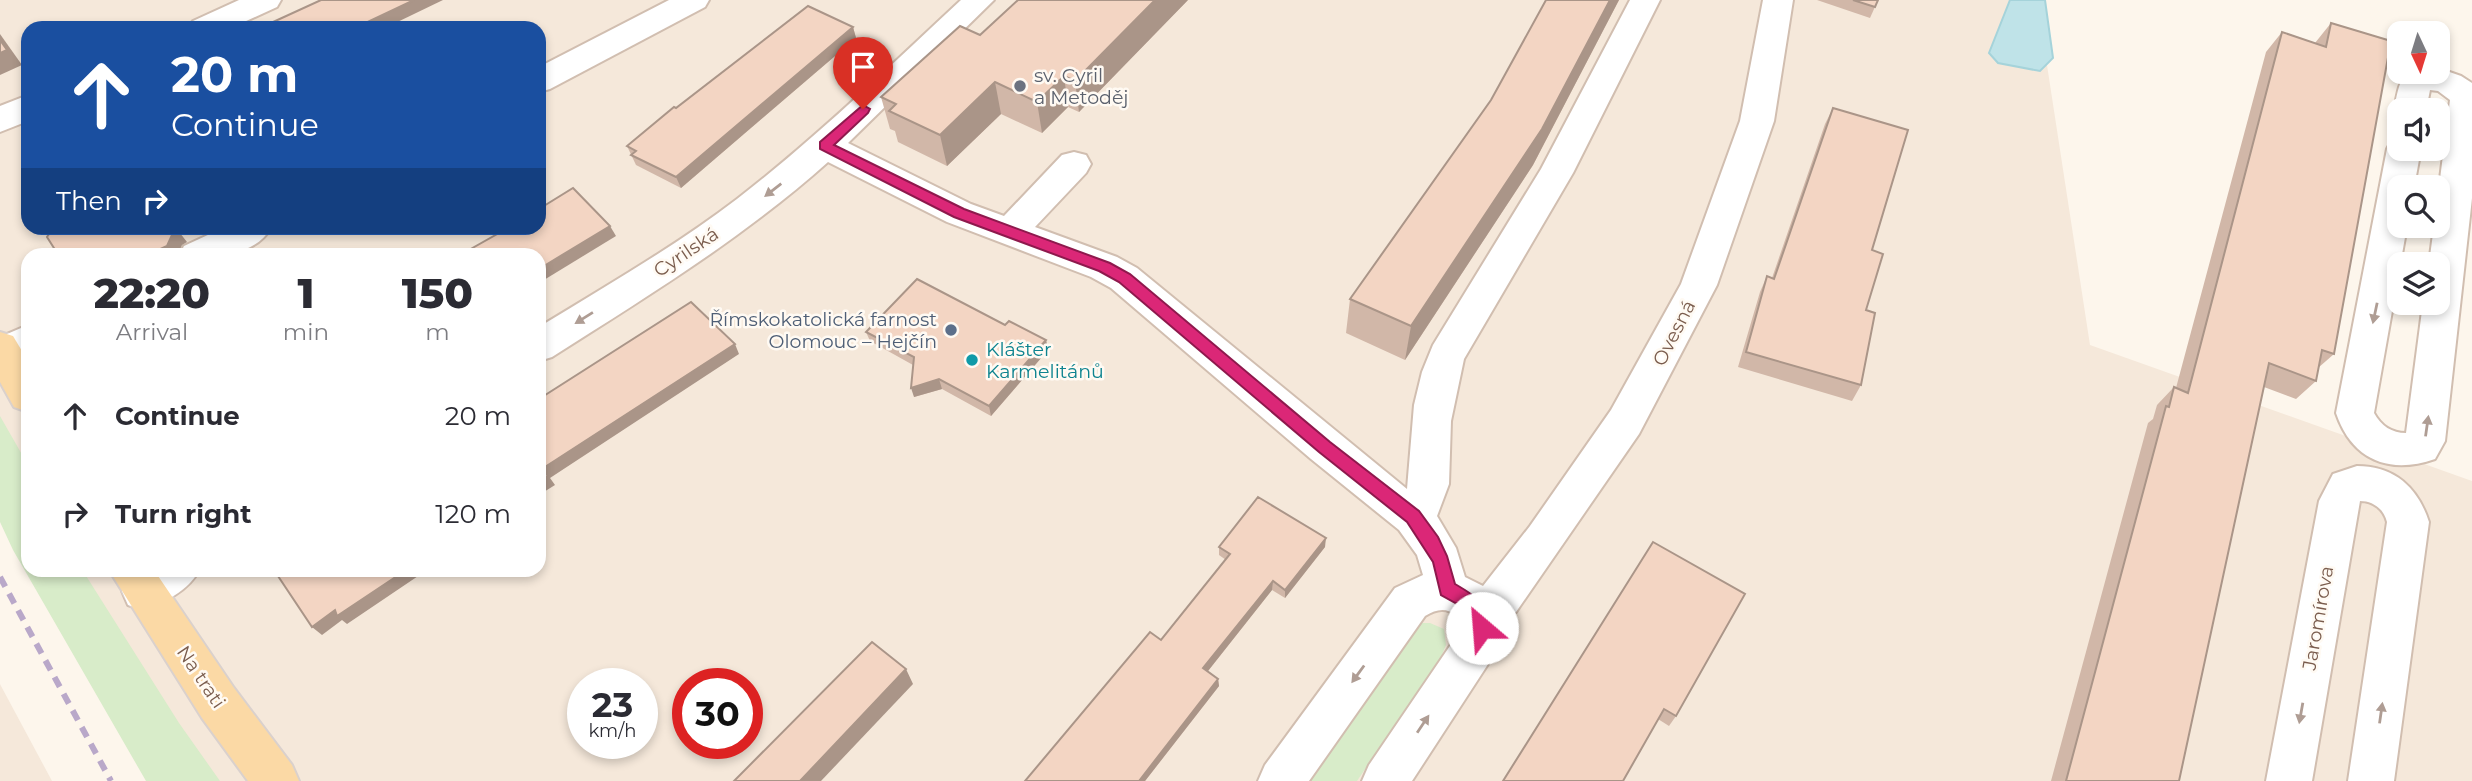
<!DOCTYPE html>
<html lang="en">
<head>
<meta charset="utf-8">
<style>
  :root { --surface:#fff; --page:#f2f2f3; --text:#2b2b33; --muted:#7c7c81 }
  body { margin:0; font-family:Montserrat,sans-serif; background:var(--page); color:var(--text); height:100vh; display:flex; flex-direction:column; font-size:26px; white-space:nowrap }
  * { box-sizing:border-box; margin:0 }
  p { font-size:23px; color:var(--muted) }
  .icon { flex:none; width:38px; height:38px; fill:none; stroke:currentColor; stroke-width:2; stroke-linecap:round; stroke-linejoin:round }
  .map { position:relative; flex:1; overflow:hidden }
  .drawer { position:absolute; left:21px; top:248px; width:525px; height:329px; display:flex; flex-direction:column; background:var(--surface); border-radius:21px; box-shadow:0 4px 10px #0003 }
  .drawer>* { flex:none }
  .hud { position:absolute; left:21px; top:21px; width:525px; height:214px; border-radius:21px; box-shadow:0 4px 10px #0003; background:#1a4fa0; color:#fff; overflow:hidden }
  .needle { width:46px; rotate:176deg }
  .fabs { position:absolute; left:2387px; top:21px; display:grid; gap:14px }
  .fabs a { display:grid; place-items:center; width:63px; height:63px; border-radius:14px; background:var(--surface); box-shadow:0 4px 10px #0003; font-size:35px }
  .speed { position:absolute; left:567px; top:668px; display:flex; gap:14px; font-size:35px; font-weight:700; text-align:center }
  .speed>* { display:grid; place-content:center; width:91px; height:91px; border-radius:50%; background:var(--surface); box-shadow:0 4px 10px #0003; line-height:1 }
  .speed small { font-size:18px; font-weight:400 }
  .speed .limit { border:10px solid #d22; background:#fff; color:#111 }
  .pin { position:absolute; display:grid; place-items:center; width:60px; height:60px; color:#fff; margin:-72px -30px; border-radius:50% 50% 50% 0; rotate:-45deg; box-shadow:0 0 7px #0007 }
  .pin .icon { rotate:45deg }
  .me { position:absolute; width:77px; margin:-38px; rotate:333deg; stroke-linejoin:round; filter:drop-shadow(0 0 5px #0008) }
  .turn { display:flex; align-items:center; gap:24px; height:147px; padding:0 35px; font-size:32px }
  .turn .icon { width:91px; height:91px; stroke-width:2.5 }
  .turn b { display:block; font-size:49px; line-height:60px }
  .then { display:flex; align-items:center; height:66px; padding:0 35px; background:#0003; gap:14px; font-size:26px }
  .eta { display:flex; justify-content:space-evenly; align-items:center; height:119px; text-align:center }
  .eta b { font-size:42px; font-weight:800; line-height:49px }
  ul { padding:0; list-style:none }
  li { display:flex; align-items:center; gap:21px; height:98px; padding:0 35px }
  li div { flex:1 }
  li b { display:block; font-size:26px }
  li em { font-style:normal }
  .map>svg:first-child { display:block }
  .residential { fill:#f5e8da; fill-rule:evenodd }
  .green { fill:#d8ecc9 }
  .water { fill:#bfe3e8; stroke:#a5d3da; stroke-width:2 }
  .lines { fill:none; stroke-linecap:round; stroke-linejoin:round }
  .minor-casing { stroke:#d1beb0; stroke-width:4 }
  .major-casing { stroke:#dad1cd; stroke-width:4 }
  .minor { fill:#fff; fill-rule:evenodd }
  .major { fill:#fbd9a5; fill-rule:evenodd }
  .rail { stroke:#b9a8c9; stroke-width:6; stroke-dasharray:11 8; stroke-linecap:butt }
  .wall { fill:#d1b7a8 }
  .shaded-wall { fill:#aa9588 }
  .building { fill:#f3d5c3; stroke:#aa9588; stroke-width:2 }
  .oneway { fill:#af9d94 }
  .route { fill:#db2777; stroke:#8e194d; stroke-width:2 }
  .worship-dot { fill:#6b7280; stroke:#fffaf3; stroke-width:2.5 }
  .service-dot { fill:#5c6f8a; stroke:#fffaf3; stroke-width:2.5 }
  .culture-dot { fill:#0f9aa8; stroke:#fffaf3; stroke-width:2.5 }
  .labels { text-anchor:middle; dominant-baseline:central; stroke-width:5; stroke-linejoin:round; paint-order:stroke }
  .worship-label { font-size:19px; fill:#5b616d; stroke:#fffaf3; text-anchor:start }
  .street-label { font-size:19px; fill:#7a5c4d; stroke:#fffaf3 }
  .service-label { font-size:19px; fill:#4e5e75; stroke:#fffaf3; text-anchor:end }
  .culture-label { font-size:19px; fill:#0d838f; stroke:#fffaf3; text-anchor:start }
</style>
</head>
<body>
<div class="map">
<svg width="2472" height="781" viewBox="0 0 2472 781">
  <rect width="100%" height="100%" fill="#fdf6ec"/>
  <g class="residential">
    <path d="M0,0h2037l53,345 382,136v300h-2301l-121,-210 489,-1v-314h-511v273l-28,-51zM28,28h511v200h-511zM583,684h59v60h-59zM688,684h59v60h-59z"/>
    <polygon points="0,684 1,686 52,781 0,781"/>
  </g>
  <g class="green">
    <polygon points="0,416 28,465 28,570 83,571 179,723 220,781 146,781 13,550 0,522"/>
    <polygon points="1419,623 1430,623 1444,629 1446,645 1441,657 1357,781 1301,781"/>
  </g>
  <polygon class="water" points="2010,0 2045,0 2053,58 2040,71 1998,63 1989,53"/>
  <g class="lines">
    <g class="minor-casing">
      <g id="minor">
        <polygon points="239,0 281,0 277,7 231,28 188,28 193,21"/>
        <polygon points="669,0 709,0 705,7 550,89 539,92 539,67"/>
        <path d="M961,0h33l-146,143 123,61 33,12 58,-61 12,-3 12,3 5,9 -5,9 -51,54 82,30 20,11 270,221 7,-84 8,-33 11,-27 108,-176 89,-169h30l-87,173 -109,186 -13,62 -2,63 -12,32 19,32 9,29 18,9 47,-60 81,-116 70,-126 59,-163 23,-121h30l-19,121 -57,164 -78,149 -123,178 -16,8 -1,24 -7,14 -80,123h-50l7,-16 87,-128 1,-21c-11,-9 -20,-7 -32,0l-116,165h-51l7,-16 130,-177 28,-13 -6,-20 -18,-25 -88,-71 -200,-171 -20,-11 -144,-55 -119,-60c-85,76 -180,134 -276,195l-13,4v-34c67,-41 135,-80 198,-128 79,-61 151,-131 224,-199z"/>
        <path d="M2438,68l23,8 11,7v115l-27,243 -10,18c-46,16 -83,1 -99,-46l51,-264 5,-9 7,-2v11h22l-7,38h-15v39h8l-33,187c7,13 18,20 32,20l17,-130h15v-39h-9l5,-38h4v-31l12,-95 -12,-9 -8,-1 -4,20h-27v8l-5,-8c7,-36 6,-38 44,-38z"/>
        <polygon points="28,95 28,121 0,132 0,106"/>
        <path d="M223,228h48c-18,31 -61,28 -92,28l5,-10z"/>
        <polygon points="28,325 28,358 0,367 0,337"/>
        <path d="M2357,466c38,0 61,22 72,56l-35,259h-46l39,-259c-3,-13 -14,-21 -27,-21l-48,280h-46l53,-280 14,-27z"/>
        <path d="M140,570h59c-10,21 -35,32 -56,40l-15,-5 -6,-14 6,-14z"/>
      </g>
    </g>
    <g class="major-casing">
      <g id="major">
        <polygon points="0,332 13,336 28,361 28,412 14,407 0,382"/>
        <polygon points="109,570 154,570 234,688 292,765 299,781 248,781 202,718"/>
      </g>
    </g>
    <use href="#minor" class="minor"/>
    <use href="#major" class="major"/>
    <polyline class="rail" points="0,577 111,781"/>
  </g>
  <g class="wall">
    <polygon points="1188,0 1079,112 1068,107 1042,133 1001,114 947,166 898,142 895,131 890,129 881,97 980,35"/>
    <polygon points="1546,0 1619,0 1533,165 1405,360 1346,333 1350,299 1491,100"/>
    <polygon points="1817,0 1878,0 1870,18"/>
    <polygon points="2331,23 2334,354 2318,368 2316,381 2296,399 2264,387 2179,781 2051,781 2148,423 2153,419 2157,405 2174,387 2176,388 2266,52 2282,32 2315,43"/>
    <polygon points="853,27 856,38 681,188 636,165 627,146 676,108"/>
    <polygon points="1833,108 1872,250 1866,310 1861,385 1852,401 1738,367 1760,292 1767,276 1772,278 1825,124"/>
    <polygon points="1005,325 1046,340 1048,350 991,416 942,389 914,397 913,365 870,341 866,332"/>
    <polygon points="1653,542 1676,716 1669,726 1658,719"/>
    <polygon points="1219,547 1325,547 1285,598 1272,590 1208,671 1218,679 1219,686 1145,781 1025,781 1161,640 1226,560 1219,555"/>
  </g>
  <g class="shaded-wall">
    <polygon points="414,0 443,0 385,28 355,28"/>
    <polygon points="1155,0 1188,0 1079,112 1075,81"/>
    <polygon points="1610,0 1619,0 1533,165 1405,360 1411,326"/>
    <polygon points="853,27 856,38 681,188 676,177"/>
    <polygon points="0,34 22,65 0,75"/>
    <polygon points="1064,76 1068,107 1042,133 1037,102"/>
    <polygon points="995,82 1001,114 947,166 940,135"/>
    <polygon points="610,226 616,236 539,283 539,269"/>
    <polygon points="174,228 176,228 187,242 182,245 177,256 159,256 156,251"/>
    <polygon points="1046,340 1048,350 991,416 989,406"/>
    <polygon points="735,344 739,354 550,478 555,485 539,495 539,481 542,469"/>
    <polygon points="939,379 942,389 914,397 911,388"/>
    <polygon points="1326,538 1325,547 1285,598 1285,590"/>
    <polygon points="406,570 427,570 347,624 342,620 322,635 312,627 335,610"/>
    <polygon points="1273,581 1272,590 1204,676 1203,668"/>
    <polygon points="906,669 913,684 821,781 800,781"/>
    <polygon points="1218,679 1219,686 1145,781 1139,781"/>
  </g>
  <g class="building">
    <polygon points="321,0 414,0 355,28 260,28"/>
    <polygon points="1018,0 1155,0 1075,81 1064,76 1037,102 995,82 940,135 889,111 896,104 881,97 960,26 980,35"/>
    <polygon points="1546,0 1610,0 1542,129 1411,326 1350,299 1491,100"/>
    <polygon points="1853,0 1878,0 1875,7"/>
    <polygon points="808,6 853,27 676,177 631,155 636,151 627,146 674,107 676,108"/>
    <polygon points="2331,23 2391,41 2334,354 2322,350 2316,381 2269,363 2179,781 2066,781 2166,406 2169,407 2174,387 2188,393 2282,32 2326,47"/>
    <polygon points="0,40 7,50 0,53"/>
    <polygon points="1833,108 1908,130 1872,250 1883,254 1866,310 1875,313 1861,385 1746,352 1767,276 1774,279"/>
    <polygon points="573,188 610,226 539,269 539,256 474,256 469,250 508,228 539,228 539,209"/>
    <polygon points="53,228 174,228 177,232 172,235 167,246 156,251 159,256 59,256 47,237"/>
    <polygon points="917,279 1005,325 1009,321 1046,340 989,406 939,379 911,388 914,357 866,332"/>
    <polygon points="691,302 735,344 542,469 548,476 539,481 539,399"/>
    <polygon points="1258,497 1326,538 1285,590 1273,581 1203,668 1218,679 1139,781 1025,781 1150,632 1161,640 1230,554 1219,547"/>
    <polygon points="1653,542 1745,594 1676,716 1664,709 1623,781 1503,781"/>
    <polygon points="274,570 406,570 337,616 335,610 312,627"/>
    <polygon points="872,642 906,669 800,781 734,781"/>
  </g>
  <defs><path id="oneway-solid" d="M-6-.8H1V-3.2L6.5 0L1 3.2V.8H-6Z" transform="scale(1.75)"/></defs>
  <g class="oneway">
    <use href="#oneway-solid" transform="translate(773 190) rotate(142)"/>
    <use href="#oneway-solid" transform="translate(2375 313) rotate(102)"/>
    <use href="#oneway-solid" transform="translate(584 318) rotate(148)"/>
    <use href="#oneway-solid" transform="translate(2427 426) rotate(-82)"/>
    <use href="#oneway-solid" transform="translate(1358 674) rotate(126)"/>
    <use href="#oneway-solid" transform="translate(2301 713) rotate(100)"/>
    <use href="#oneway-solid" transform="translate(2381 713) rotate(-82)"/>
    <use href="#oneway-solid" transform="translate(1423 724) rotate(-56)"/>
  </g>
  <path class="route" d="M863,105l7,4 -2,4 -34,32 130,64 146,54 20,11 200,168 89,69 19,26 9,19 8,28c24,14 29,17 36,44l-3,6 -6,2 -7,-2 -9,-25 -25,-14 -8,-33 -26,-40 -88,-70 -200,-170 -20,-11 -145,-54 -134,-68v-7z"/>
  <circle class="worship-dot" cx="1020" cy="86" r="7"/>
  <circle class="service-dot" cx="951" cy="330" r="7"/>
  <circle class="culture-dot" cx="972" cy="360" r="7"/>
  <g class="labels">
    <g class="worship-label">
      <text x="1034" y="75">sv. Cyril<tspan x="1034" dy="22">a Metoděj</tspan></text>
    </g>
    <g class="street-label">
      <text transform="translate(686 252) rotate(-34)">Cyrilská</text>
      <text transform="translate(1674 333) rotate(-63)">Ovesná</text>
      <text transform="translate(2318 618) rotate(-80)">Jaromírova</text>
      <text transform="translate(201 677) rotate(56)">Na trati</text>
    </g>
    <g class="service-label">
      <text x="937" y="319">Římskokatolická farnost<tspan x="937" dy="22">Olomouc – Hejčín</tspan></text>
    </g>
    <g class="culture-label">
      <text x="986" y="349">Klášter<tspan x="986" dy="22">Karmelitánů</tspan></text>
    </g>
  </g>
</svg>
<div class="fabs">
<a><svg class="needle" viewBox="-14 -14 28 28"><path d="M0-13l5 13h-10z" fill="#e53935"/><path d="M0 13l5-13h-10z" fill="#7c7c81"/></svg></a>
<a><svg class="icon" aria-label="sound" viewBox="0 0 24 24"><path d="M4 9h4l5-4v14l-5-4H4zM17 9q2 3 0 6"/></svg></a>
<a><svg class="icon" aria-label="search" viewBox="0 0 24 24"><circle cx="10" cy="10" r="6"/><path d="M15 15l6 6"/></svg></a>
<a><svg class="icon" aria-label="layers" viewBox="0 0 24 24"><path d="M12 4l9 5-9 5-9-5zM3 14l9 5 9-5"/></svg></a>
</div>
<div class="speed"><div>23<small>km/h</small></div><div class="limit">30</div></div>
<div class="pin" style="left:863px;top:109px;background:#d93025"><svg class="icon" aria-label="arrive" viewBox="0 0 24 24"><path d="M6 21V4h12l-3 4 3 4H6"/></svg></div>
<svg class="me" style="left:1482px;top:628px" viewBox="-20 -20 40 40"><circle r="19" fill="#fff"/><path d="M0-13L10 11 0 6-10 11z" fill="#db2777"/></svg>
<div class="hud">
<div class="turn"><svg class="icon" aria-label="ahead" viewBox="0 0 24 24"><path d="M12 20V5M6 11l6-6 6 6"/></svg><div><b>20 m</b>Continue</div></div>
<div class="then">Then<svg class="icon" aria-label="right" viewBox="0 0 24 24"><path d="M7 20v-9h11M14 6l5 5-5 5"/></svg></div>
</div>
<section class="drawer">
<div class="eta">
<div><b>22:20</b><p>Arrival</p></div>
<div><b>1</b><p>min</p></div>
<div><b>150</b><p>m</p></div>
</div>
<ul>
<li><svg class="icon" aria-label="ahead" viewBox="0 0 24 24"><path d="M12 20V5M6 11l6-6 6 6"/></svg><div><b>Continue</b></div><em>20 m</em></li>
<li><svg class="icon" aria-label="right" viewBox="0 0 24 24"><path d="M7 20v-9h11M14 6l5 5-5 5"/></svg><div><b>Turn right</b></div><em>120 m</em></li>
</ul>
</section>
</div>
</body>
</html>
